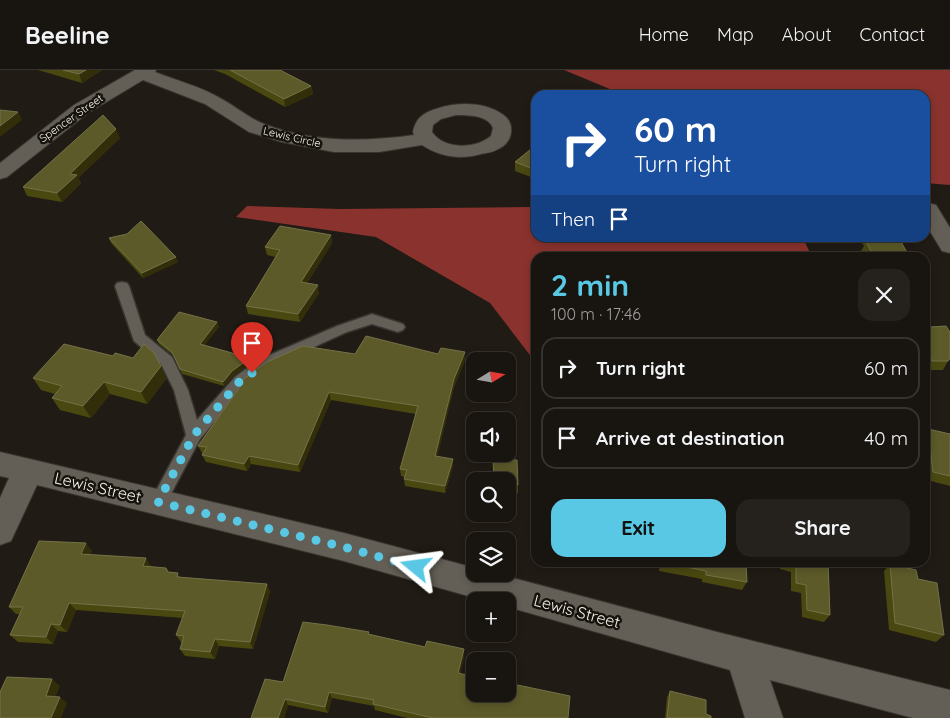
<!DOCTYPE html>
<html lang="en">
<head>
<meta charset="utf-8">
<style>
  :root { --surface:#18140f; --page:#25211d; --text:#f1f3f6; --muted:#9f9e9e; --line:#36332f; --accent:#59c8e4 }
  body { margin:0; font-family:Quicksand,sans-serif; background:var(--page); color:var(--text); height:100vh; display:flex; flex-direction:column; font-size:19px; white-space:nowrap }
  * { box-sizing:border-box; margin:0 }
  p { font-size:16px; color:var(--muted) }
  .icon { flex:none; width:28px; height:28px; fill:none; stroke:currentColor; stroke-width:2; stroke-linecap:round; stroke-linejoin:round }
  .map { position:relative; flex:1; overflow:hidden }
  .details { position:absolute; left:531px; top:182px; width:399px; height:315px; display:flex; flex-direction:column; background:var(--surface); border-radius:15px; box-shadow:0 2px 8px #0003,0 0 0 1px var(--line) }
  .details>* { flex:none }
  .banner { position:absolute; left:531px; top:20px; width:399px; height:152px; border-radius:15px; box-shadow:0 2px 8px #0003,0 0 0 1px var(--line); background:#1a4fa0; color:#fff; overflow:hidden }
  .needle { width:32px; rotate:79deg }
  .controls { position:absolute; left:466px; top:282px; display:grid; gap:10px }
  .controls a { display:grid; place-items:center; width:50px; height:50px; border-radius:10px; background:var(--surface); box-shadow:0 2px 8px #0003,0 0 0 1px var(--line); font-size:25px }
  .pin { position:absolute; display:grid; place-items:center; width:42px; height:42px; color:#fff; margin:-51px -21px; border-radius:50% 50% 50% 0; rotate:-45deg; box-shadow:0 0 5px #0007 }
  .pin .icon { rotate:45deg }
  .me { position:absolute; width:55px; margin:-28px; rotate:286deg; stroke-linejoin:round; filter:drop-shadow(0 0 4px #0008) }
  .turn { display:flex; align-items:center; gap:18px; height:105px; padding:0 20px; font-size:22px }
  .turn .icon { width:65px; height:65px; stroke-width:2.5 }
  .turn b { display:block; font-size:35px; line-height:42px }
  .then { display:flex; align-items:center; height:48px; padding:0 20px; background:#0003; gap:10px; font-size:19px }
  .round { display:grid; place-items:center; flex:none; width:52px; height:52px; border-radius:15px; background:var(--page) }
  .headline { display:flex; align-items:center; justify-content:space-between; height:85px; padding:0 20px }
  h1 { font-size:30px; font-weight:700; line-height:38px; color:var(--accent) }
  .button { display:flex; gap:10px; margin-top:auto; padding:10px 20px }
  .button a { flex:1; height:58px; border-radius:15px; background:var(--accent); color:#111; font-size:20px; font-weight:700; line-height:58px; text-align:center }
  .button a+a { background:var(--page); color:var(--text) }
  ul { padding:0; list-style:none }
  li { display:flex; align-items:center; gap:15px; height:62px; margin:0 10px 8px; padding:0 10px; border:2px solid var(--line); border-radius:15px }
  li div { flex:1 }
  li b { display:block; font-size:19px }
  li em { font-style:normal }
  header { display:flex; align-items:center; gap:30px; box-sizing:border-box; height:70px; padding:0 25px; background:var(--surface); border-bottom:1px solid var(--line) }
  header strong { font-size:24px }
  nav { display:flex; gap:28px; margin-inline-start:auto; font-size:18px }
  .map>svg:first-child { display:block }
  .forest { fill:#8a322e }
  .lines { fill:none; stroke-linecap:round; stroke-linejoin:round }
  .service-casing { stroke:#383531; stroke-width:3 }
  .minor-casing { stroke:#383531; stroke-width:2 }
  .service { fill:#645f56; fill-rule:evenodd }
  .minor { fill:#645f56; fill-rule:evenodd }
  .wall { fill:#4a4811 }
  .shaded-wall { fill:#312e09 }
  .building { fill:#5c5a29; stroke:#747248 }
  .route { stroke:#59c8e4; stroke-width:9; stroke-dasharray:0 16.2 }
  .labels { text-anchor:middle; dominant-baseline:central; stroke-width:5; stroke-linejoin:round; paint-order:stroke }
  .far-street-label { font-size:11px; fill:#f4f1ec; stroke:#16120c }
  .near-street-label { font-size:16px; fill:#f4f1ec; stroke:#16120c }
</style>
</head>
<body>
<header>
<strong>Beeline</strong>
<nav><a>Home</a><a>Map</a><a>About</a><a>Contact</a></nav>
</header>
<div class="map">
<svg width="950" height="648" viewBox="0 0 950 648">
  <rect width="100%" height="100%" fill="#201b14"/>
  <g class="forest">
    <polygon points="564,0 950,0 950,115 925,113 925,25 616,25 617,22"/>
    <polygon points="536,134 536,168 803,168 812,187 536,188 536,293 490,233 376,167 236,147 247,136 340,139 531,137"/>
  </g>
  <g class="lines">
    <g class="service-casing">
      <polygon id="service" points="122,212 127,213 129,216 145,265 172,287 188,320 197,350 235,307 258,290 337,256 372,244 403,254 405,257 403,260 398,262 372,254 347,262 268,298 245,315 200,369 164,437 158,439 152,437 150,432 186,365 174,320 161,294 134,271 115,216 117,213"/>
    </g>
    <g class="minor-casing">
      <g id="minor">
        <path d="M135,0h21l-1,2c20,8 44,14 63,25 16,8 30,21 46,27 48,19 101,18 150,11l-1,-3c3,-15 12,-20 26,-24 19,-6 46,-6 63,6 14,9 11,27 -2,34 -6,4 -13,5 -19,6 -20,6 -41,3 -59,-9l-43,7h-45l-52,-10 -33,-10 -44,-28 -62,-24 -55,33 -81,64 -7,2v-16l74,-58zM456,45c12,0 32,0 37,13l-2,8c-15,13 -47,14 -59,-4l1,-7 8,-6z"/>
        <polygon points="928,133 936,135 950,158 950,183 942,181 925,153 925,134"/>
        <polygon points="0,382 344,463 475,498 475,504 498,504 717,562 950,620 950,648 913,648 770,610 783,648 745,648 730,600 508,537 508,531 486,531 344,491 37,415 11,471 0,475 0,428 9,408 0,406"/>
      </g>
    </g>
    <use href="#service" class="service"/>
    <use href="#minor" class="minor"/>
  </g>
  <g class="wall">
    <polygon points="38,0 102,0 82,13"/>
    <polygon points="214,0 280,0 311,16 313,24 285,37 225,4"/>
    <polygon points="120,68 78,108 81,113 62,132 27,126 23,117"/>
    <polygon points="536,75 536,109 515,101 515,92"/>
    <polygon points="331,165 332,173 307,213 319,223 300,252 248,244 246,236 276,187 267,185 265,177"/>
    <polygon points="109,168 178,192 143,208 111,173"/>
    <polygon points="859,168 899,168 910,188 865,188 861,181 864,176"/>
    <polygon points="925,248 948,291 943,300 927,300 925,297"/>
    <polygon points="217,252 219,257 204,275 250,288 251,293 234,305 224,316 182,304 174,286 159,274 157,270"/>
    <polygon points="465,282 465,290 454,317 437,386 453,396 445,423 405,416 404,409 405,407 401,406 400,399 416,344 331,330 300,402 251,394 247,401 206,392 202,385 203,383 202,383 198,376 240,316 239,314 355,284 438,284"/>
    <polygon points="113,286 161,296 166,309 147,334 110,324 91,348 60,340 52,328 55,324 41,320 33,308"/>
    <polygon points="928,359 950,364 950,416 927,410 925,394 925,364"/>
    <polygon points="493,389 518,415 518,423 508,424 508,411 493,411"/>
    <polygon points="536,448 536,465 534,465"/>
    <polygon points="92,481 90,485 151,496 151,497 169,502 181,507 267,514 270,522 253,579 219,576 215,589 185,586 180,579 182,573 181,572 176,565 183,548 76,540 67,562 58,561 53,574 18,572 10,565 20,544 16,544 9,537"/>
    <polygon points="660,492 746,492 747,512 742,520 702,512 702,509 659,501"/>
    <polygon points="780,492 828,492 830,545 824,552 802,547 801,523 791,521 791,502 780,499"/>
    <polygon points="890,494 918,509 944,565 936,572 889,560 884,501"/>
    <polygon points="369,562 369,564 425,577 464,579 464,586 460,604 568,648 407,648 375,640 374,636 332,628 328,643 288,635 284,648 283,612"/>
    <polygon points="670,621 706,644 711,648 665,648 667,627"/>
  </g>
  <g class="shaded-wall">
    <polygon points="86,0 102,0 82,13 79,4"/>
    <polygon points="311,16 313,24 285,37 284,29"/>
    <polygon points="18,42 22,50 0,67 0,56"/>
    <polygon points="116,59 120,68 78,108 81,113 62,132 57,123 70,104"/>
    <polygon points="331,165 332,173 303,219 301,212"/>
    <polygon points="176,187 178,192 143,208 142,203"/>
    <polygon points="318,215 319,223 300,252 298,244"/>
    <polygon points="217,252 219,257 202,279 200,274"/>
    <polygon points="465,282 465,290 454,317 436,393 435,386 454,309"/>
    <polygon points="250,288 251,293 234,305 224,316 223,312 232,301"/>
    <polygon points="161,296 166,309 147,334 141,322"/>
    <polygon points="104,312 110,324 91,348 83,336"/>
    <polygon points="329,322 331,330 300,402 298,395"/>
    <polygon points="249,386 251,394 247,401 244,394"/>
    <polygon points="453,389 453,396 445,423 445,416"/>
    <polygon points="86,473 92,481 87,492 81,484"/>
    <polygon points="146,488 151,496 148,504 143,496"/>
    <polygon points="267,514 270,522 253,579 250,572"/>
    <polygon points="69,533 76,540 67,562 60,555"/>
    <polygon points="51,554 58,561 53,574 46,567"/>
    <polygon points="215,569 219,576 215,589 210,582"/>
    <polygon points="464,579 464,586 459,610 458,603"/>
    <polygon points="52,609 60,616 53,633 46,626"/>
    <polygon points="329,622 332,628 328,643 325,637"/>
    <polygon points="60,627 67,633 61,648 51,648"/>
    <polygon points="285,629 288,635 284,648 278,648"/>
  </g>
  <g class="building">
    <polygon points="63,0 86,0 79,4"/>
    <polygon points="230,0 280,0 311,16 284,29"/>
    <polygon points="0,40 18,42 0,56"/>
    <polygon points="103,45 116,59 70,104 77,105 57,123 23,117"/>
    <polygon points="536,75 536,100 515,92"/>
    <polygon points="141,151 176,187 142,203 109,168 127,164"/>
    <polygon points="280,156 331,165 301,212 318,215 298,244 246,236 280,180 265,177"/>
    <polygon points="868,168 899,168 910,188 875,188 866,172 871,172"/>
    <polygon points="179,242 217,252 200,274 250,288 232,301 223,312 180,299 172,282 157,270"/>
    <polygon points="925,248 930,257 946,256 950,262 950,288 948,291 932,291 925,278"/>
    <polygon points="366,266 438,284 441,278 465,282 454,309 435,386 453,389 445,416 404,409 407,400 400,399 418,336 329,322 298,395 249,386 244,394 202,385 207,377 198,376 242,314 239,314 244,309 267,292 303,276 355,284"/>
    <polygon points="64,274 113,286 115,283 133,288 144,274 154,283 161,296 141,322 104,312 83,336 52,328 62,316 33,308"/>
    <polygon points="928,359 950,364 950,406 933,402"/>
    <polygon points="493,389 517,390 518,415 508,415 508,411 494,411"/>
    <polygon points="39,471 86,473 81,484 146,488 143,496 166,498 168,502 178,503 177,507 267,514 250,572 215,569 210,582 180,579 184,566 176,565 185,541 69,533 60,555 51,554 46,567 10,565 23,537 9,537"/>
    <polygon points="662,492 746,492 747,512 706,505 706,501"/>
    <polygon points="789,492 828,492 830,545 807,540 806,515 796,513 796,494"/>
    <polygon points="890,494 916,500 918,509 937,513 944,565 895,553"/>
    <polygon points="303,552 327,555 369,562 368,564 425,577 427,571 464,579 458,603 475,607 475,624 508,624 508,613 570,626 568,648 433,648 373,634 374,630 329,622 325,637 285,629 278,648 251,648 265,609 283,612"/>
    <polygon points="7,607 52,609 46,626 60,627 51,648 0,648 0,622"/>
    <polygon points="670,621 706,630 706,644 711,646 711,648 667,648"/>
  </g>
  <g class="lines">
    <polyline class="route" points="252,303 240,311 194,365 158,432 344,477 416,497"/>
  </g>
  <g class="labels">
    <g class="far-street-label">
      <text transform="translate(71 48) rotate(-35)">Spencer Street</text>
      <text transform="translate(292 67) rotate(13)">Lewis Circle</text>
    </g>
    <g class="near-street-label">
      <text transform="translate(98 417) rotate(13)">Lewis Street</text>
      <text transform="translate(577 541) rotate(15)">Lewis Street</text>
    </g>
  </g>
</svg>
<div class="controls">
<a><svg class="needle" viewBox="-14 -14 28 28"><path d="M0-13l5 13h-10z" fill="#e53935"/><path d="M0 13l5-13h-10z" fill="#9f9e9e"/></svg></a>
<a><svg class="icon" aria-label="sound" viewBox="0 0 24 24"><path d="M4 9h4l5-4v14l-5-4H4zM17 9q2 3 0 6"/></svg></a>
<a><svg class="icon" aria-label="search" viewBox="0 0 24 24"><circle cx="10" cy="10" r="6"/><path d="M15 15l6 6"/></svg></a>
<a><svg class="icon" aria-label="layers" viewBox="0 0 24 24"><path d="M12 4l9 5-9 5-9-5zM3 14l9 5 9-5"/></svg></a>
<a>+</a>
<a>−</a>
</div>
<div class="pin" style="left:252px;top:303px;background:#d93025"><svg class="icon" aria-label="arrive" viewBox="0 0 24 24"><path d="M6 21V4h12l-3 4 3 4H6"/></svg></div>
<svg class="me" style="left:416px;top:497px" viewBox="-20 -20 40 40"><path d="M0-17L14 15 0 8-14 15z" fill="#59c8e4" stroke="#fff" stroke-width="4"/></svg>
<div class="banner">
<div class="turn"><svg class="icon" aria-label="right" viewBox="0 0 24 24"><path d="M7 20v-9h11M14 6l5 5-5 5"/></svg><div><b>60 m</b>Turn right</div></div>
<div class="then">Then<svg class="icon" aria-label="arrive" viewBox="0 0 24 24"><path d="M6 21V4h12l-3 4 3 4H6"/></svg></div>
</div>
<section class="details">
<div class="headline"><div><h1>2 min</h1><p>100 m · 17:46</p></div><a class="round"><svg class="icon" aria-label="close" viewBox="0 0 24 24"><path d="M6 6l12 12M18 6L6 18"/></svg></a></div>
<ul>
<li><svg class="icon" aria-label="right" viewBox="0 0 24 24"><path d="M7 20v-9h11M14 6l5 5-5 5"/></svg><div><b>Turn right</b></div><em>60 m</em></li>
<li><svg class="icon" aria-label="arrive" viewBox="0 0 24 24"><path d="M6 21V4h12l-3 4 3 4H6"/></svg><div><b>Arrive at destination</b></div><em>40 m</em></li>
</ul>
<div class="button"><a>Exit</a><a>Share</a></div>
</section>
</div>
</body>
</html>
